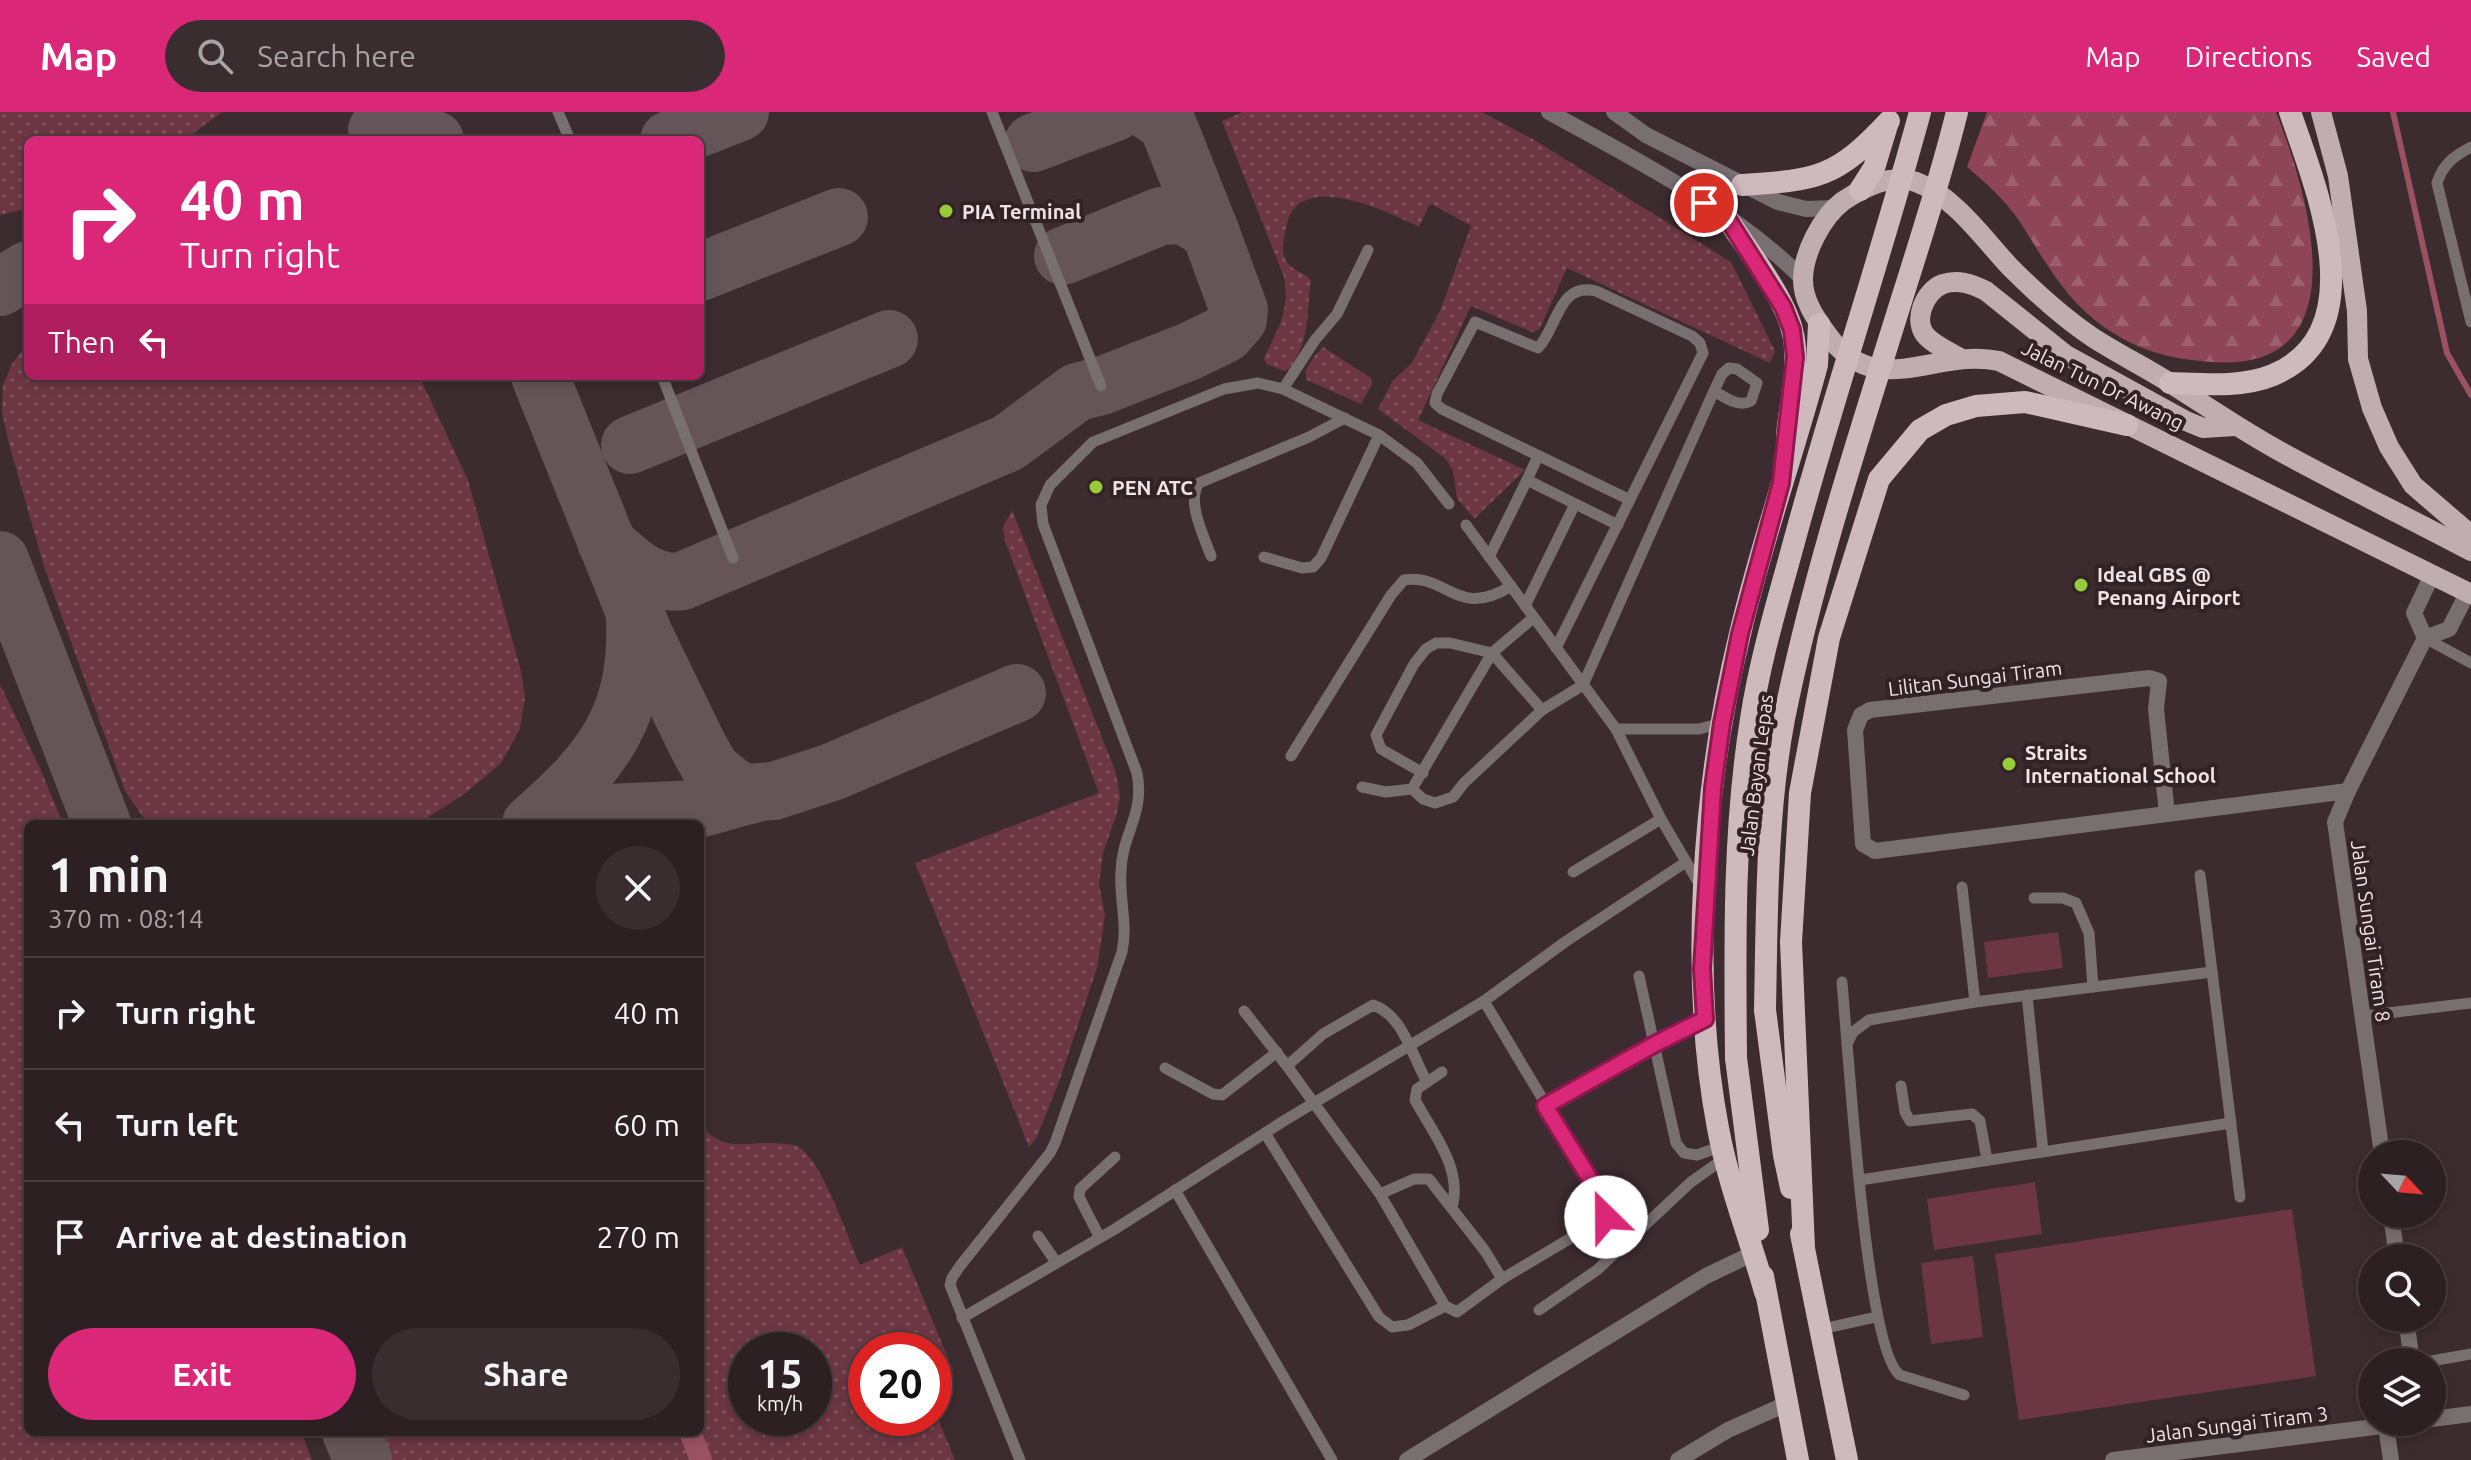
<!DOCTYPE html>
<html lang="en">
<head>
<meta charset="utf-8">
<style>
  :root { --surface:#2d2023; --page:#392d30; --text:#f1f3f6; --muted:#a7a3a6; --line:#483e41; --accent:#db2777 }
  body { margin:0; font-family:Ubuntu,sans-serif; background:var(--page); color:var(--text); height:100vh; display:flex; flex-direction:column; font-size:30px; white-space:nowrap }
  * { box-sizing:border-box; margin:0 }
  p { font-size:26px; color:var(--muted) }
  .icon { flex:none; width:44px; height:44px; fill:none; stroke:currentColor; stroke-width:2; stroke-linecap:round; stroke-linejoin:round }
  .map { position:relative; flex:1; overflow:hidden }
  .drawer { position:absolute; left:24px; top:708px; width:680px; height:616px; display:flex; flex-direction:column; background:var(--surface); border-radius:12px; box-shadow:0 4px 12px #0003,0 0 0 2px var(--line) }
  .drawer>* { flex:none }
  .hud { position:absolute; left:24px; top:24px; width:680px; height:244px; border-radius:12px; box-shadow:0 4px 12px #0003,0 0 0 2px var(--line); background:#db2777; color:#fff; overflow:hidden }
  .needle { width:52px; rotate:116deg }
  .fabs { position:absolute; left:2358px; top:1028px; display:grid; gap:16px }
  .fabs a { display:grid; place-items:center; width:88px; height:88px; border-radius:50%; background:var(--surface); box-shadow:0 4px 12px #0003,0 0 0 2px var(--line); font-size:40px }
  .speed { position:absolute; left:728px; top:1220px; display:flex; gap:16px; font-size:40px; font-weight:700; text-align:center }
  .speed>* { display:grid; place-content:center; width:104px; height:104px; border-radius:50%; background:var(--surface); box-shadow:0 4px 12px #0003,0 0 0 2px var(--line); line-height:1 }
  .speed small { font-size:20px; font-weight:400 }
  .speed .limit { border:12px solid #d22; background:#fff; color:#111 }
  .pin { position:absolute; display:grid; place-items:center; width:68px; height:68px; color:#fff; margin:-34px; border:4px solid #fff; border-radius:50%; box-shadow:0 2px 8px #0007 }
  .me { position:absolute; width:88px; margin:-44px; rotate:337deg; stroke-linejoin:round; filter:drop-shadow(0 0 6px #0008) }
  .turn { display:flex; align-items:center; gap:28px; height:168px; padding:0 24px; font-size:36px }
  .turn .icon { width:104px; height:104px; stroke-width:2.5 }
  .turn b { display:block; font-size:56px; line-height:68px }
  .then { display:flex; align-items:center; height:76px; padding:0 24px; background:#0003; gap:16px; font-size:30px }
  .round { display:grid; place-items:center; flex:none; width:84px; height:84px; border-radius:42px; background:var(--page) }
  .overview { display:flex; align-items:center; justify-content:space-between; height:136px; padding:0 24px }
  h1 { font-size:48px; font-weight:600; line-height:60px }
  .action { display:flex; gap:16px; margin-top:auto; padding:16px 24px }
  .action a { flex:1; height:92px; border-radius:48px; background:var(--accent); color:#fff; font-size:32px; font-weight:600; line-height:92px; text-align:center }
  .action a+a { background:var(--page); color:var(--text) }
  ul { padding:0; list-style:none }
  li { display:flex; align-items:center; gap:24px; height:112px; padding:0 24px; border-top:2px solid var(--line) }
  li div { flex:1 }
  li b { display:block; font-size:30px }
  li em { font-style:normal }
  header { display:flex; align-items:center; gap:48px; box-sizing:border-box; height:112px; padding:0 40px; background:var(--accent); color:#fff }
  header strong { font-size:38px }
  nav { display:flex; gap:44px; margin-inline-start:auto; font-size:28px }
  .search { width:560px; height:72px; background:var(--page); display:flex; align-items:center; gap:20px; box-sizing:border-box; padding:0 28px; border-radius:44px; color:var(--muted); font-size:30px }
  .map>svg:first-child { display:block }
  .grass { fill:url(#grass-dots); fill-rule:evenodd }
  .forest { fill:url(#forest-firs) }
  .pitch { fill:#6c3743 }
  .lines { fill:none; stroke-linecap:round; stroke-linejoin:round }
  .stream { stroke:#9a5162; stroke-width:6 }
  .canal { stroke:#9a5162; stroke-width:22 }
  .taxiway { stroke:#655559; stroke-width:58 }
  .service { stroke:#786f71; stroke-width:11 }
  .minor { stroke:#786f71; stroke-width:16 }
  .tertiary { stroke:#786f71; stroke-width:16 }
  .primary { stroke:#c0adb0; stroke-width:20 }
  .trunk { stroke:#ceb9bc; stroke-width:22 }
  .trunk-bridge { stroke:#ceb9bc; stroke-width:22 }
  .route-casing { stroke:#8e194d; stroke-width:20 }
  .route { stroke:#db2777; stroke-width:14 }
  .poi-dot { fill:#96cc3a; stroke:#322225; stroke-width:3 }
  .labels { text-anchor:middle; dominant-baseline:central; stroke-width:8; stroke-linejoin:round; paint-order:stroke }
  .poi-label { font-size:20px; font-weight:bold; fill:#efe3e5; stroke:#322225; text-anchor:start }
  .street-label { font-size:20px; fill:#efe3e5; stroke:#322225 }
</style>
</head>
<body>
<header>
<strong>Map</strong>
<div class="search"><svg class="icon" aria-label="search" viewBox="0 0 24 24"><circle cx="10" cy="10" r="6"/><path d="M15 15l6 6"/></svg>Search here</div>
<nav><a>Map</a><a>Directions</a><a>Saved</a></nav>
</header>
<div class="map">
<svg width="2471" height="1348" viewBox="0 0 2471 1348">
  <defs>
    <pattern id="grass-dots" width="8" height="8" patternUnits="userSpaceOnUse" patternTransform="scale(2)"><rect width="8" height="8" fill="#6c3743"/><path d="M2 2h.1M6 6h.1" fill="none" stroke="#81545e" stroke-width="1.8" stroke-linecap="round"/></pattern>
    <pattern id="forest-firs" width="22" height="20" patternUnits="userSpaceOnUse" patternTransform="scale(2)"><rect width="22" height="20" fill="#8d4557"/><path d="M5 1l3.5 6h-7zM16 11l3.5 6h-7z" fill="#9d606f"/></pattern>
  </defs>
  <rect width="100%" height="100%" fill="#3c2b2f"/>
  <g class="grass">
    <polygon points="0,0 222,0 184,28 28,28 28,96 0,103"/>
    <path d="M1243,0h239l54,29 195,121 44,89 -5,12 -203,-95 -28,62 -7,2 -61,-26 -53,114 107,50 -51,49 -17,-21 -4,-27 -7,-12 -68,-50 15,-29 18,-16 29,-53 31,-85 -39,-22 -3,1 -10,22c-30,-15 -120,-58 -132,-3 -3,12 -7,27 -1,37 5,9 18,11 25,19 -5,32 0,61 -22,89l-5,2 -18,-7 -2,-6c14,-29 26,-47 20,-81l-62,-156z"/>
    <polygon points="28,231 28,264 419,264 468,368 521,559 525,586 520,617 501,651 467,680 418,712 148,712 125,679 45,458 8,328 2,300 3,273 12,252"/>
    <polygon points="1323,235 1371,266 1372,272 1361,292 1307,268 1305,260 1313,246"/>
    <polygon points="1012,398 1116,661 1120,685 1117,701 1103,741 1099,773 1105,803 1097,856 1061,964 1037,1025 1029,1035 915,751 1099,681 1005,429 1003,416"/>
    <polygon points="0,572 40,656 63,712 28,712 28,1320 301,1320 312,1348 0,1348"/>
    <path d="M700,1012c25,32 51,15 85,20 1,0 10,1 12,2 26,14 50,91 63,119l42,-18 51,123 -19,8v-28h-68v68h68v-9l21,51h-563l-11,-28h319zM814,1238v68h-68v-68z"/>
  </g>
  <path class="forest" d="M1987,0h289c32,81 87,261 -64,250 -42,-3 -73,-11 -108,-35 -40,-28 -60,-68 -86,-108 -14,-20 -32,-36 -51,-52z"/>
  <g class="pitch">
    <polygon points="2058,820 2063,856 1988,866 1984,830"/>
    <polygon points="2035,1070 2042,1122 1934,1138 1927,1087"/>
    <polygon points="2292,1097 2316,1264 2019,1308 1995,1142"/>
    <polygon points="1973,1144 1983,1225 1931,1232 1921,1151"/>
  </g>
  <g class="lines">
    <polyline class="stream" points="2393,0 2447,241 2471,283"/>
    <polyline class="canal" points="690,1320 701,1348"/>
    <g class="taxiway">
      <polyline points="390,0 377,18 411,20 435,28"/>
      <polyline points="669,28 740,0"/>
      <polyline points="1033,31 1115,0"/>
      <polyline points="1063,144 1161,104 1184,103 1210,119 1167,11 1150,0"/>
      <polyline points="700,160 839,105"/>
      <polyline points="0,175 28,158"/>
      <polyline points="540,264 644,523 699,636 711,657 731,674 750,683"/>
      <polyline points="630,333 889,227"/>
      <path d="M606,430c21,20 45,44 76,39l326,-138 69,-51 24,-6 89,-35 35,-17 13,-15 1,-9 -29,-79"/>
      <polyline points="0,448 102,712"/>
      <path d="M531,712c71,-62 108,-107 104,-205"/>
      <polyline points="538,712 608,701 698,697 759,680 774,679 832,660 1017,581"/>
      <polyline points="351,1320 363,1348"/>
    </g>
    <g class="service">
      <polyline points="558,0 570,28"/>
      <polyline points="992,0 1101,274"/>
      <path d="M2471,35c-17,9 -28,17 -34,36l34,139"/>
      <polyline points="662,264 733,446"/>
      <polyline points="1283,277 1315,228 1337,202 1368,138"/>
      <polyline points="1527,368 1538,344"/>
      <polyline points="1466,413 1616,617 1661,707 1701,775"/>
      <path d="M1211,444c-7,-20 -25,-54 -12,-73l110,-46 36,-19"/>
      <polyline points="1264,445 1302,456 1313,455 1321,446 1379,323"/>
      <polyline points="1489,445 1527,368 1618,413"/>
      <polyline points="1525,494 1575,392"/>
      <polyline points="2425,526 2471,551"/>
      <path d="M1556,536l147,-295 -3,-10 -8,-7 -96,-45c-38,-9 -38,36 -58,57l-63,-26 -38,72 -2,9 7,6 188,91"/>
      <polyline points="1616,617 1699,617 1722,611"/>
      <path d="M1291,644l100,-161 13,-15c43,-7 53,40 107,6"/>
      <polyline points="1423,661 1381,637 1376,623 1414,552 1426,537 1436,531 1450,531 1492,541 1542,598"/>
      <polyline points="1362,675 1386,680 1412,677 1492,541 1533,506"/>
      <path d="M1412,677l11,10 12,4 18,-6 11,-14 78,-73 41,-25 131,-294 8,-17 7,-6 8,1 20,14 -6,18c-13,7 -26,-4 -37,-10"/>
      <polyline points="1573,760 1661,707"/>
      <polyline points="2200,763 2240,1085"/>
      <polyline points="1962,775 1975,890"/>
      <polyline points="2034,786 2063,786 2076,791 2089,821 2093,875"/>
      <polyline points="1639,864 1676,1031 1684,1041 1697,1043 1722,1034"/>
      <polyline points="1842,870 1847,931"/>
      <polyline points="2027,883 2043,1039"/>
      <polyline points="1244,899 1287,954"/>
      <polyline points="2363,904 2471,891"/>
      <polyline points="1165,956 1213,982 1222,983 1277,940"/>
      <path d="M1442,960l-25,17 -2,11c18,33 48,69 37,107"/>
      <polyline points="1901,974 1905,1000 1910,1009 1972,1002 1980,1009 1987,1048"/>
      <polyline points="1545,994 1705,907"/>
      <path d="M1265,1021l114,184 13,10 16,-2 37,-19 -65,-112 -93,-128 36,-32 50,-29c30,10 39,51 54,77"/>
      <polyline points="1860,1068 2231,1011"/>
      <polyline points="1175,1078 1332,1348"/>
      <polyline points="1380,1082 1414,1067 1429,1067 1485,1139 1502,1167 1606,1105 1609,1098 1484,889"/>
      <polyline points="1038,1124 1056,1150"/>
      <polyline points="1099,1124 1079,1085 1080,1077 1115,1045"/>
      <polyline points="1445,1194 1457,1200 1502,1167"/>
      <polyline points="1539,1198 1597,1158 1691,1070 1725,1046"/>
      <polyline points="962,1206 1115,1117 1282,1010 1484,889 1565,830 1686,750"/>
      <polyline points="1822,1217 1876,1205"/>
      <polyline points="2426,1250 2471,1242"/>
      <path d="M1964,1283l-64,-20c-32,-23 -48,-279 -53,-331l6,-12 16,-12 106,-18 237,-30"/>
      <path d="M1020,1348l-70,-175 2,-7 8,-12 90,-113 5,-10 67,-191c6,-28 -3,-53 -1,-81 1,-38 24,-56 16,-98l-94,-249 -2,-19 9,-20 43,-43 131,-53 34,-6 25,6 96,46 38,28 32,41"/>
    </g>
    <g class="minor">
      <polyline points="2425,526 2414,501 2432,463"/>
      <polyline points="2167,702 2156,597 2159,569 2149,566 1870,598 1861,603 1855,618 1863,732 1875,739 2348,679"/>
      <polyline points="2382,1042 2335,710 2348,679 2425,526 2449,517 2468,480"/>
      <polyline points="2391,1102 2397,1146"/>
      <polyline points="2406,1206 2412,1250"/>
      <polyline points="2432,1307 2471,1302"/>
      <polyline points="2386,1314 2391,1348"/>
      <polyline points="1407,1348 1706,1164 1754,1141"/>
      <polyline points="1678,1348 1728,1318 1786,1292"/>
      <polyline points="2113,1348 2414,1310"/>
    </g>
    <g class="tertiary">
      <path d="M1549,0c87,48 183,96 254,167"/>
      <polyline points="1614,0 1646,23 1778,90 1806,97 1834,96"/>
    </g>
    <g class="primary">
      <polyline points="2321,0 2338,64 2357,199 2358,247 2372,296 2389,335 2413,373 2471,423"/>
      <path d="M1960,246c-10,-6 -24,-12 -33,-21 -15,-15 -3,-46 16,-53 15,-5 29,0 43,7l80,64 120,66 17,7 32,-2"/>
      <path d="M2471,439c-62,-33 -126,-64 -188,-98 -39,-21 -75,-46 -113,-70 -25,-16 -52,-29 -78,-46 -30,-20 -57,-45 -82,-70 -27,-29 -56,-71 -94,-85 -25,-9 -52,5 -73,19 -21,16 -40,52 -40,79 0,20 12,38 24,54 49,69 109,13 172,27l472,233"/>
    </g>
    <g class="trunk">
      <path d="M1742,73c76,-5 94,-7 147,-64"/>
      <polyline points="1860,78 1874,56 1887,13"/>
      <path d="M1727,106c19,30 57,78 65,112 9,33 -2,71 -5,105"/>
      <path d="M2170,271c32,1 72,5 103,-8 103,-44 43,-187 17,-263"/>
      <polyline points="1765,898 1784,1043 1791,1076"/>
      <polyline points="1736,946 1758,1118"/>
      <polyline points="1801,1122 1847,1348"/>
      <polyline points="1804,1136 1791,830 1800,681 1829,526 1879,367 1920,318 1946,303 1976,294 2025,290 2127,313"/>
      <polyline points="1763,1164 1798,1348"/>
      <path d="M1765,1180c-15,-54 -37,-109 -47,-164 -29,-152 -15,-344 22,-494 21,-91 53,-179 77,-269l2,-41"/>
    </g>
    <g class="trunk-bridge">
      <path d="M1765,898c2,-97 1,-196 19,-291 29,-144 76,-286 120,-427 19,-60 38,-119 53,-180"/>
      <path d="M1736,946c-1,-114 -3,-226 15,-339 9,-60 27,-118 43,-177 39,-144 87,-286 126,-430"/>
    </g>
  </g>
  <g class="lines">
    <g class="route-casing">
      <polyline id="route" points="1606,1105 1609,1098 1545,994 1655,932 1705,907 1702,857 1713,676 1722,611 1740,522 1781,371 1795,245 1792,218 1783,195 1727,106 1704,91"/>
    </g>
    <use href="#route" class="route"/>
  </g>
  <g class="poi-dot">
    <circle cx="946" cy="99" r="8"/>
    <circle cx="1096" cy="375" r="8"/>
    <circle cx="2081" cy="473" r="8"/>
    <circle cx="2009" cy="652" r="8"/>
  </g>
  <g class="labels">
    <g class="poi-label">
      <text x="962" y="99">PIA Terminal</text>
      <text x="1112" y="375">PEN ATC</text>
      <text x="2097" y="462">Ideal GBS @<tspan x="2097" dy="23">Penang Airport</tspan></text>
      <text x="2025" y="640">Straits<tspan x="2025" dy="23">International School</tspan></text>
    </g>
    <g class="street-label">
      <text transform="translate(2103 273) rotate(26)">Jalan Tun Dr Awang</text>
      <text transform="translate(1975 566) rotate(-7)">Lilitan Sungai Tiram</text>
      <text transform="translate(1756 663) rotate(-83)">Jalan Bayan Lepas</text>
      <text transform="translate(2371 819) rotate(82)">Jalan Sungai Tiram 8</text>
      <text transform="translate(2237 1312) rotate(-7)">Jalan Sungai Tiram 3</text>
    </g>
  </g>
</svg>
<div class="fabs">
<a><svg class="needle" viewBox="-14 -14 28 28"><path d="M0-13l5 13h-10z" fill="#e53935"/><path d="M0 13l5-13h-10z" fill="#a7a3a6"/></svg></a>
<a><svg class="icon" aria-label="search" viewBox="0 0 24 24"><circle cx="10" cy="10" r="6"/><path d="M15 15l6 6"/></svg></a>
<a><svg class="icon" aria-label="layers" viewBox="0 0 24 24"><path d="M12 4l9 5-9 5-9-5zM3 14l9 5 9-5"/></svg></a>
</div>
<div class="speed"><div>15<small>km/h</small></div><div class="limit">20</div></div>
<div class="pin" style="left:1704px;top:91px;background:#d93025"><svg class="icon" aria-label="arrive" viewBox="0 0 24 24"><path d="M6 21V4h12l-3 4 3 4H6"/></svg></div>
<svg class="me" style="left:1606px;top:1105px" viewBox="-20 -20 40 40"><circle r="19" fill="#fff"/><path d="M0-13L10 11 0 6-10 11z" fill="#db2777"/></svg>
<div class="hud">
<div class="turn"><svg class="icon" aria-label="right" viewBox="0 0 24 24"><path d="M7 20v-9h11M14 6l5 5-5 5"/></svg><div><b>40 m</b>Turn right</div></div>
<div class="then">Then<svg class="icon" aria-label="left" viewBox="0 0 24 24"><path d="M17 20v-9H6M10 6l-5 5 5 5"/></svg></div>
</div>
<section class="drawer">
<div class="overview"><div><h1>1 min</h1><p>370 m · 08:14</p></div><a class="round"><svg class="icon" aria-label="close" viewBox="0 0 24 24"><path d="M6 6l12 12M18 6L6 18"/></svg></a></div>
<ul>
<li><svg class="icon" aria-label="right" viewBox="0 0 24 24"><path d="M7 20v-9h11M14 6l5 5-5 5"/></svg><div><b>Turn right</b></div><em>40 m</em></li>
<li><svg class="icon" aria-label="left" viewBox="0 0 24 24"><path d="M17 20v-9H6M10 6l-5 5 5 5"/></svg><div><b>Turn left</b></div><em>60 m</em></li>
<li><svg class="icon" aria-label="arrive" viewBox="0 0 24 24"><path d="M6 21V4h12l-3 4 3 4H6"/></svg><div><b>Arrive at destination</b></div><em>270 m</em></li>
</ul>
<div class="action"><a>Exit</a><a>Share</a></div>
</section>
</div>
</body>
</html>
